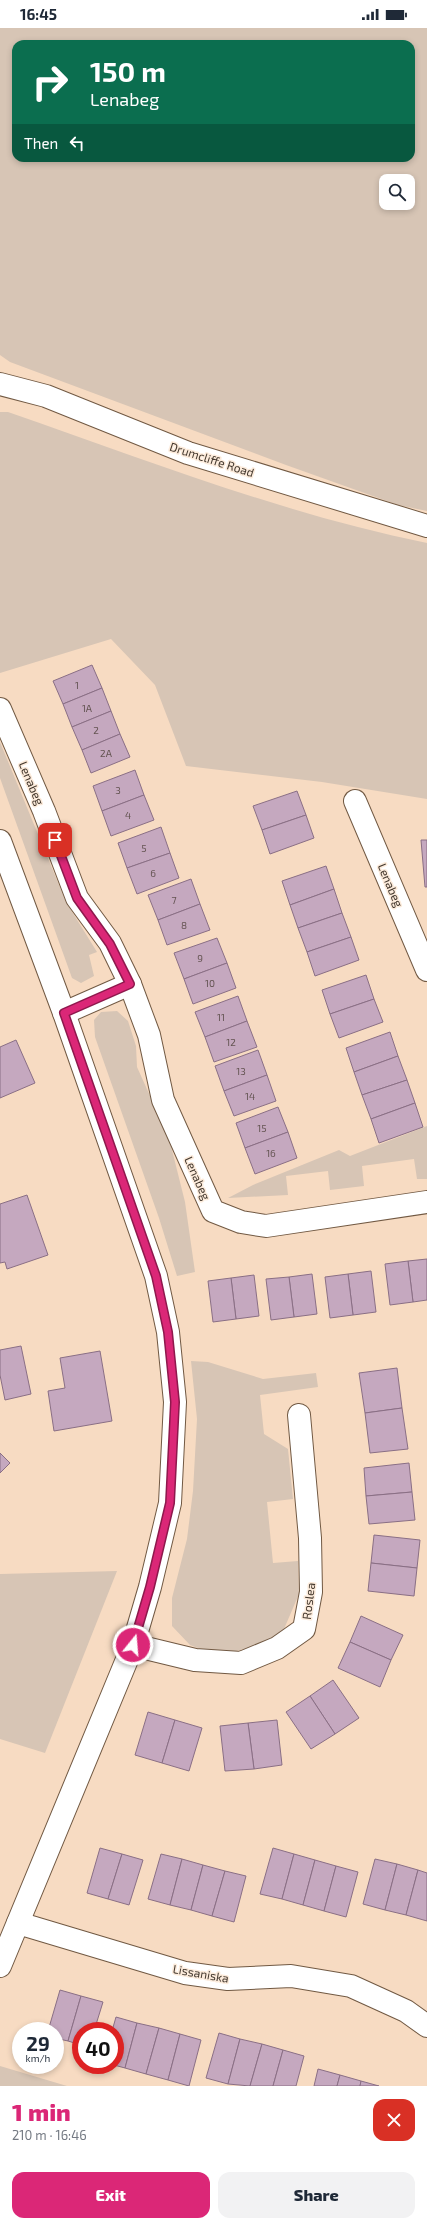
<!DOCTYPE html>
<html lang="en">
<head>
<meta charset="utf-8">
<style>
  :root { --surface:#fff; --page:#f2f2f3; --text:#1f2937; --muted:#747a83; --accent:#db2777 }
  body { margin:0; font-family:"Exo 2",sans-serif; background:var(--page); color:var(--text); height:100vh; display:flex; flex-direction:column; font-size:15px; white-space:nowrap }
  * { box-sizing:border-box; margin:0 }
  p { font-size:13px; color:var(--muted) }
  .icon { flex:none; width:22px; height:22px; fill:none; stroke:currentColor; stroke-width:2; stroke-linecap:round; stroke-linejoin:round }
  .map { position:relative; height:2058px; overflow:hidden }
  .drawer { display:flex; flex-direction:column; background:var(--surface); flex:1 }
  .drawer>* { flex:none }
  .hud { position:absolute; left:12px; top:12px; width:403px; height:122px; border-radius:12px; box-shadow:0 2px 6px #0003; background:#0b6e4f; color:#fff; overflow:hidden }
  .fabs { position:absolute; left:379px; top:146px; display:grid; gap:8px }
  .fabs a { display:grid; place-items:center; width:36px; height:36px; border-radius:8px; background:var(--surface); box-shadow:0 2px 6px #0003; font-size:20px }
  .speed { position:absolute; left:12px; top:1994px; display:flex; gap:8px; font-size:20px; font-weight:700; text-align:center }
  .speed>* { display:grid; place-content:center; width:52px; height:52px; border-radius:50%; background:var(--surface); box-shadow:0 2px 6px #0003; line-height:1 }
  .speed small { font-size:10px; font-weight:400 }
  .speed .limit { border:6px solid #d22; background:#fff; color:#111 }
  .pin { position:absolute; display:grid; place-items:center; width:34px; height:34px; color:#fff; margin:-17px; border-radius:8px; box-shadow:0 2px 6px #0006 }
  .me { position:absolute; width:44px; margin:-22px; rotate:17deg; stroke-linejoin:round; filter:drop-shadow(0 0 3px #0008) }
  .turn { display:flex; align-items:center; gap:14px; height:84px; padding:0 12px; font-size:18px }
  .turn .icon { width:52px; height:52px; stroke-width:2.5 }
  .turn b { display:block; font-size:28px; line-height:34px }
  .then { display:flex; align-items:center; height:38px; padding:0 12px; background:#0003; gap:8px; font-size:15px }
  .round { display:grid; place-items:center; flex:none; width:42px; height:42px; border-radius:12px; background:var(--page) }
  .headline { display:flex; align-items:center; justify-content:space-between; height:68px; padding:0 12px }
  h1 { font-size:24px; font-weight:800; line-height:30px; color:var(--accent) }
  .primary-button { display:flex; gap:8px; margin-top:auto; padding:8px 12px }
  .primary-button a { flex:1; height:46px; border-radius:12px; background:var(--accent); color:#fff; font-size:16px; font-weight:800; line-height:46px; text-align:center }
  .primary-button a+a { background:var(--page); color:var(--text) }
  .status { display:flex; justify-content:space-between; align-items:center; height:28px; padding:0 20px; background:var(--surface); direction:ltr }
  .status svg { height:11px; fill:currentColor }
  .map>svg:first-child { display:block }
  .green { fill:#d7c5b5; fill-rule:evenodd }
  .building { fill:#c5a8bf; stroke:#8a6f85 }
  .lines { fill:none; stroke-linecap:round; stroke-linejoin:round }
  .minor-casing { stroke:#715943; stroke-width:24 }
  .minor { stroke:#fff; stroke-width:22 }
  .route-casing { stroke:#8e194d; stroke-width:10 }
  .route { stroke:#db2777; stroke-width:7 }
  .labels { text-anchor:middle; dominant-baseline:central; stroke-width:3; stroke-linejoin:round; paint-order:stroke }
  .number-label { font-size:10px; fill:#645452 }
  .street-label { font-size:12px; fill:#43382e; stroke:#fcebdb }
</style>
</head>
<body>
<div class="status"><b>16:45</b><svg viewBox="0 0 49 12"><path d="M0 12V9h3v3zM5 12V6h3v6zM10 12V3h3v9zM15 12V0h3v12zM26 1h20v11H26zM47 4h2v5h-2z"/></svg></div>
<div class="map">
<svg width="427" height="2058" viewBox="0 0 427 2058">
  <rect width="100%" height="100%" fill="#f7dbc2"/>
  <g class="green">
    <path d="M0,0h427v483l-29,-6 -112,-40 -276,-103 -10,-7zM16,16h395v114h-395zM386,153h22v22h-22z"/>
    <path d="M0,384h8c138,48 276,102 419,131v256l-105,-17 -136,-16 -31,-81 -44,-46 -111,34z"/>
    <polygon points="0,714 66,874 97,924 89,927 94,948 81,955 72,950 0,750"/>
    <polygon points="117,983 128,993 136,1018 137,1039 169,1110 185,1174 195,1244 177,1248 159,1190 95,1009 94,992 101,984"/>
    <polygon points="427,1098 427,1151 417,1151 414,1131 362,1138 364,1158 330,1162 328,1143 286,1148 288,1167 228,1170 253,1157 339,1122 350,1128"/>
    <polygon points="191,1333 208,1334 263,1351 316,1345 318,1359 260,1367 264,1406 288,1421 293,1471 267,1474 273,1535 298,1533 299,1566 284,1601 265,1616 232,1624 208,1624 190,1617 172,1598 172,1570 187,1511 193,1463 197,1391"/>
    <polygon points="117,1543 45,1725 0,1711 0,1546"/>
    <polygon points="0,2038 67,2058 0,2058"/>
  </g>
  <g class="building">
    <polygon points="92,637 102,660 63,676 53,653"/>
    <polygon points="102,660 111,683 72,699 63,676"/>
    <polygon points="111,683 120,706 82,722 72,699"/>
    <polygon points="120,706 130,729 91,745 82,722"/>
    <polygon points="135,742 144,767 102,783 93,758"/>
    <polygon points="297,763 306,787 262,802 253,778"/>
    <polygon points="144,767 154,792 111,808 102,783"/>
    <polygon points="306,787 314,810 270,826 262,802"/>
    <polygon points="161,799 170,825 127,840 118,815"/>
    <polygon points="421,812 427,812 427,859 425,859"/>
    <polygon points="170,825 179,850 137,866 127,840"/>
    <polygon points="326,838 334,861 290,877 282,853"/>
    <polygon points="191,851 200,876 158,892 148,867"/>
    <polygon points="334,861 342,885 298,900 290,877"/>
    <polygon points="200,876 210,902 167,917 158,892"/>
    <polygon points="342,885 351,909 307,924 298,900"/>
    <polygon points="351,909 359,932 315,948 307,924"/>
    <polygon points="217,910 227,935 184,951 174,925"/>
    <polygon points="227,935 236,960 193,976 184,951"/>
    <polygon points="366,947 374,971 330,986 322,962"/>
    <polygon points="238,968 247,993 205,1009 195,984"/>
    <polygon points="374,971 383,994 339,1010 330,986"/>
    <polygon points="247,993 257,1019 214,1034 205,1009"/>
    <polygon points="390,1004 398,1028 354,1044 346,1020"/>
    <polygon points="16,1012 35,1055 0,1070 0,1019"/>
    <polygon points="258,1022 267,1047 224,1063 215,1038"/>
    <polygon points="398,1028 407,1052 362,1067 354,1044"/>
    <polygon points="267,1047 276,1073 234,1088 224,1063"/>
    <polygon points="407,1052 415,1075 371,1091 362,1067"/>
    <polygon points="415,1075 423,1099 379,1115 371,1091"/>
    <polygon points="278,1079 288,1104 245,1120 236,1095"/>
    <polygon points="288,1104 297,1130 255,1146 245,1120"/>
    <polygon points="27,1167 48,1227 7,1241 5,1234 0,1235 0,1176"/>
    <polygon points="427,1231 427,1272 413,1274 408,1233"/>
    <polygon points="408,1233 413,1274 390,1277 385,1236"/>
    <polygon points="371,1243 376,1284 353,1287 348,1246"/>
    <polygon points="312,1246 317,1286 294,1289 289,1249"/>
    <polygon points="348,1246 353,1287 330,1290 325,1249"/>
    <polygon points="254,1247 259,1288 236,1291 231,1250"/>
    <polygon points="289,1249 294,1289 271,1292 266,1251"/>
    <polygon points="231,1250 236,1291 213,1294 208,1253"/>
    <polygon points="21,1318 31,1366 5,1372 0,1347 0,1322"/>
    <polygon points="100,1323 112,1393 54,1403 48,1363 65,1360 60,1330"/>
    <polygon points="397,1340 402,1380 365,1385 359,1345"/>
    <polygon points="402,1380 408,1421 370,1425 365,1385"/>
    <polygon points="0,1425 10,1435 0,1445"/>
    <polygon points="409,1435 412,1464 366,1468 364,1440"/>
    <polygon points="412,1464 415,1492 369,1496 366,1468"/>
    <polygon points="374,1507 420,1512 417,1540 371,1535"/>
    <polygon points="371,1535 417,1540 414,1568 368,1563"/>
    <polygon points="361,1588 403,1607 391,1632 350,1614"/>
    <polygon points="350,1614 391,1632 380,1659 338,1640"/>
    <polygon points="333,1652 359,1690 335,1706 310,1668"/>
    <polygon points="310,1668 335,1706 311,1721 286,1684"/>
    <polygon points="148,1684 175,1692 162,1735 135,1727"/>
    <polygon points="175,1692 202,1700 189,1743 162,1735"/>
    <polygon points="277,1692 282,1737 254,1741 248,1695"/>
    <polygon points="248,1695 254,1741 225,1743 220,1698"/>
    <polygon points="100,1820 122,1826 108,1871 87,1865"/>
    <polygon points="273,1820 294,1826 282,1871 260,1866"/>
    <polygon points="122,1826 143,1832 129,1877 108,1871"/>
    <polygon points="161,1826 182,1831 170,1877 148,1871"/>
    <polygon points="294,1826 315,1832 303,1877 282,1871"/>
    <polygon points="182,1831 203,1837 191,1882 170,1877"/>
    <polygon points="375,1831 397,1836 385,1882 363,1876"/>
    <polygon points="315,1832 336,1838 324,1883 303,1877"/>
    <polygon points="397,1836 418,1842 406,1887 385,1882"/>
    <polygon points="203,1837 225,1843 212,1888 191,1882"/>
    <polygon points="336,1838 358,1844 346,1889 324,1883"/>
    <polygon points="418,1842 427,1845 427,1893 406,1887"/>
    <polygon points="225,1843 246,1848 234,1894 212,1888"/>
    <polygon points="60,1962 81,1968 68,2013 55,2010 55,2003 48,2003"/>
    <polygon points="81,1968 103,1974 94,2003 81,2003 81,2017 68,2013"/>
    <polygon points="116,1989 137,1995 125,2040 114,2037 115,2003 112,2003"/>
    <polygon points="137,1995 159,2000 146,2046 125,2040"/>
    <polygon points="159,2000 180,2006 168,2052 146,2046"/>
    <polygon points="219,2005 240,2011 228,2056 206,2050"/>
    <polygon points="180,2006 201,2012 189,2058 168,2052"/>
    <polygon points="240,2011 262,2016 250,2058 228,2056"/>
    <polygon points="262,2016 283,2022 273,2058 250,2058"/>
    <polygon points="283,2022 304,2028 296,2058 273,2058"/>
    <polygon points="318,2041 340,2047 337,2058 314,2058"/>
    <polygon points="340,2047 361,2053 360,2058 337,2058"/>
    <polygon points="361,2053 379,2058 360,2058"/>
  </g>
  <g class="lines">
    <g class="minor-casing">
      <g id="minor">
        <polyline points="0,356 46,368 188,425 427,498"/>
        <polyline points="0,681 44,783 77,870 110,915 130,956 149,1007 163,1072 213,1183 241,1194 266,1198 427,1174"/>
        <polyline points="355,773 427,942"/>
        <polyline points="0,813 64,985 156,1248 168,1304 175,1374 170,1475 150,1559 133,1617 0,1938"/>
        <polyline points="64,985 130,956"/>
        <polyline points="133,1617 195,1632 241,1635 277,1620 304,1601 311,1564 310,1510 299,1387"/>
        <polyline points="18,1895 185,1945 228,1951 291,1948 351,1958 406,1983 427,1998"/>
      </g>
    </g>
    <use href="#minor" class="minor"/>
  </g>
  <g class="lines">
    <g class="route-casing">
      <polyline id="route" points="55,812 77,870 110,916 130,956 64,985 156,1248 168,1304 175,1374 170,1475 150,1559 133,1617"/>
    </g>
    <use href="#route" class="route"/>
  </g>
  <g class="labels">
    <g class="number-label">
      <text x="77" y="657">1</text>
      <text x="87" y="680">1A</text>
      <text x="96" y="702">2</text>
      <text x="106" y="725">2A</text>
      <text x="118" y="762">3</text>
      <text x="128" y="787">4</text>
      <text x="144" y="820">5</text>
      <text x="153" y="845">6</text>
      <text x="174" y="872">7</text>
      <text x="184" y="897">8</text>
      <text x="200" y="930">9</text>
      <text x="210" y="955">10</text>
      <text x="221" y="989">11</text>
      <text x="231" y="1014">12</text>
      <text x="241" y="1043">13</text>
      <text x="250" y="1068">14</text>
      <text x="262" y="1100">15</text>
      <text x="271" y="1125">16</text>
    </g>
    <g class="street-label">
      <text transform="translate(212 431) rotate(18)">Drumcliffe Road</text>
      <text transform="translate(32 755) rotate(67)">Lenabeg</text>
      <text transform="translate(391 857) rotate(67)">Lenabeg</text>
      <text transform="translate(198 1150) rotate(66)">Lenabeg</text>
      <text transform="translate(308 1573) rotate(-83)">Roslea</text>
      <text transform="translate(201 1945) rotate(10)">Lissaniska</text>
    </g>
  </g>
</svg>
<div class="fabs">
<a><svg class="icon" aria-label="search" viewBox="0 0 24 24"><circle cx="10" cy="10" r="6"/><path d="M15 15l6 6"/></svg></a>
</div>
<div class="speed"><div>29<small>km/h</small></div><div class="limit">40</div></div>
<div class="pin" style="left:55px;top:812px;background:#d93025"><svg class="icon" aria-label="arrive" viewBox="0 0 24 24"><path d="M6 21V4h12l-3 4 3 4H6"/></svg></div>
<svg class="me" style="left:133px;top:1617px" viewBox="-20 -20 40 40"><circle r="17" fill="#db2777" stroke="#fff" stroke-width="3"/><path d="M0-11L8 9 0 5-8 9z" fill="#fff"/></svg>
<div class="hud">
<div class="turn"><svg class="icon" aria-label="right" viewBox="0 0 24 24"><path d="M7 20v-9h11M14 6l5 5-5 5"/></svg><div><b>150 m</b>Lenabeg</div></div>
<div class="then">Then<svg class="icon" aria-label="left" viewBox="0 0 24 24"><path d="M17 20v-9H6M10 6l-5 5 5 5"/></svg></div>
</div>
</div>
<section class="drawer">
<div class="headline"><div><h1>1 min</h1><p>210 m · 16:46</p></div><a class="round" style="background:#d93025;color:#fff"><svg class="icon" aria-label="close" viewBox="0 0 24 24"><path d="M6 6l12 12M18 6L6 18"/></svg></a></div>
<div class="primary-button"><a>Exit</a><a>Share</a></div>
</section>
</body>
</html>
